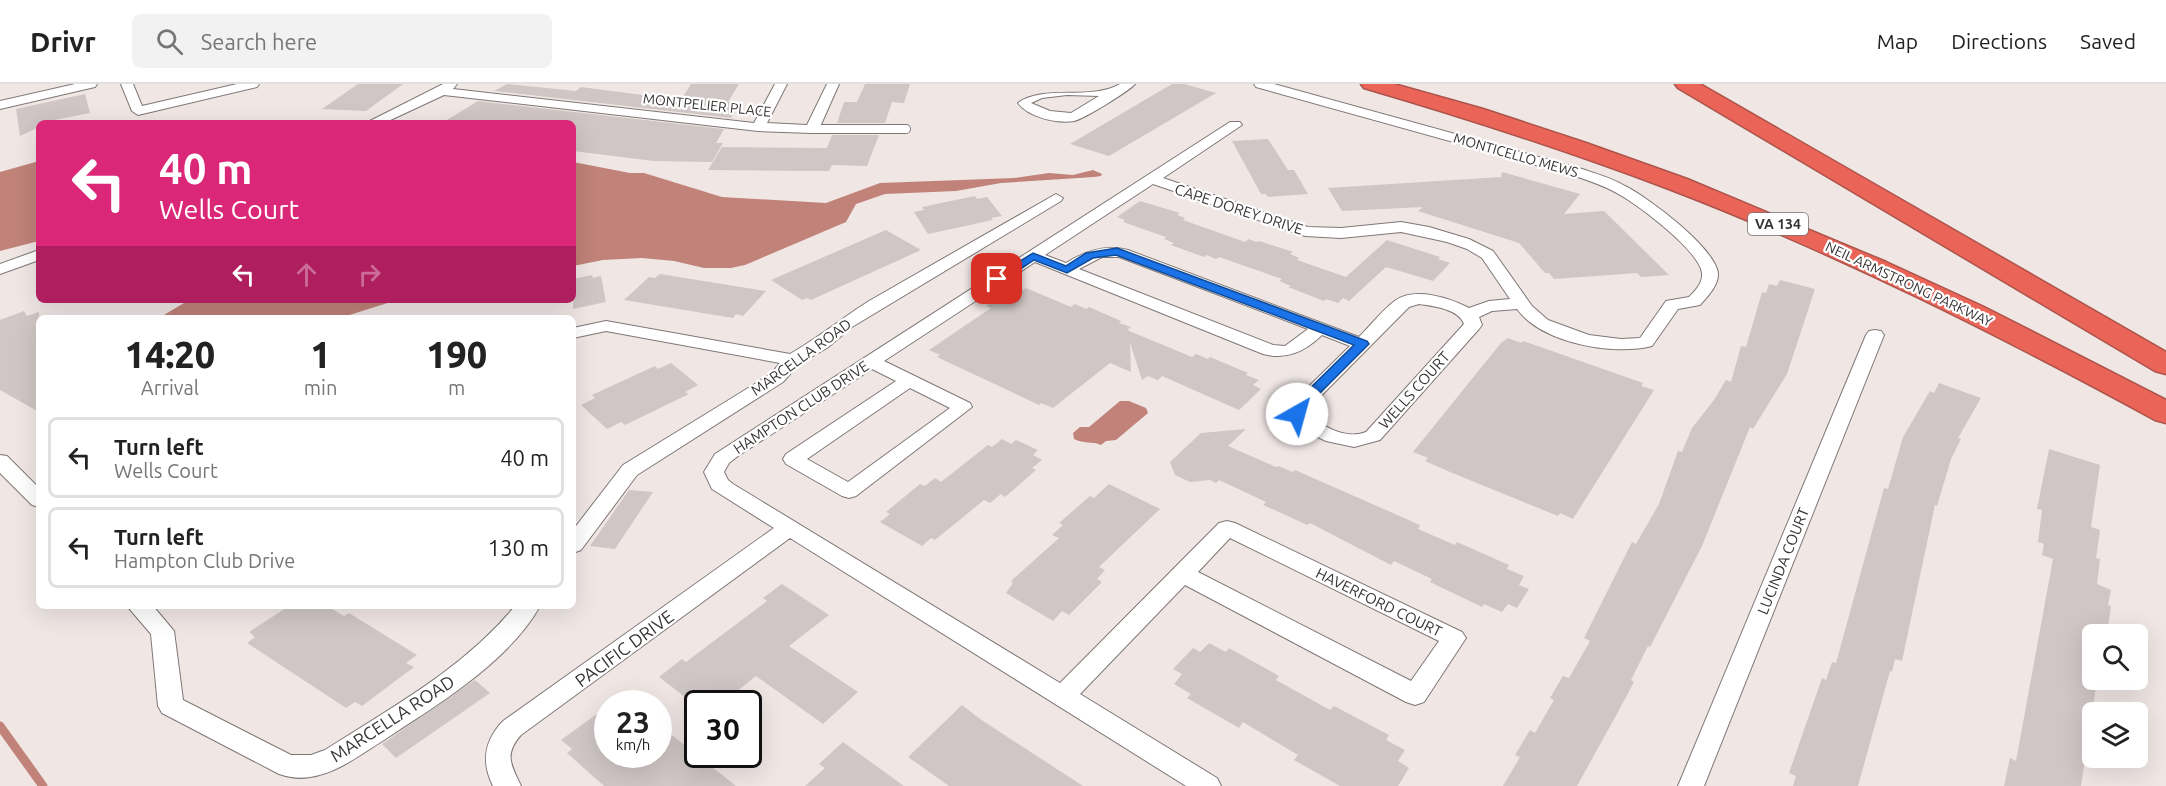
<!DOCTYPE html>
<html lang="en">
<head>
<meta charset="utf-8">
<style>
  :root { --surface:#fff; --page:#f2f2f2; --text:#222; --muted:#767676; --line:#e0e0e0 }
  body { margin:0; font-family:Ubuntu,sans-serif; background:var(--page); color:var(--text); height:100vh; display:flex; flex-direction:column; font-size:22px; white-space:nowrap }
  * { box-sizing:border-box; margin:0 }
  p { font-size:20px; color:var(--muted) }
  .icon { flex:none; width:33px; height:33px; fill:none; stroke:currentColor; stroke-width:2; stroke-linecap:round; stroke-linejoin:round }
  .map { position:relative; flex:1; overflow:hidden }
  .drawer { position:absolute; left:36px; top:231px; width:540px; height:294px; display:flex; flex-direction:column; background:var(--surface); border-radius:9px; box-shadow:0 6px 24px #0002 }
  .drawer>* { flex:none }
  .top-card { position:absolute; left:36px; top:36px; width:540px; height:183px; border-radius:9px; box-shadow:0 6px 24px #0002; background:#db2777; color:#fff; overflow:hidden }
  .buttons { position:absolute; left:2082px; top:540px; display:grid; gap:12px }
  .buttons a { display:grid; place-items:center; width:66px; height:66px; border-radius:9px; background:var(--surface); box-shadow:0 6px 24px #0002; font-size:30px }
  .speed { position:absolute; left:594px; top:606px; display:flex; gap:12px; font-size:30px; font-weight:700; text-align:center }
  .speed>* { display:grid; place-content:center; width:78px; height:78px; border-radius:50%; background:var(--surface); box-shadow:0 6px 24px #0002; line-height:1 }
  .speed small { font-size:15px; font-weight:400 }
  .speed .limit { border:3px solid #111; border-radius:9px; background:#fff; color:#111 }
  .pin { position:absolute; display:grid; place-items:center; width:51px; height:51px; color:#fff; margin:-26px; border-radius:12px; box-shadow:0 3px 9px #0006 }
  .me { position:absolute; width:66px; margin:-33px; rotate:38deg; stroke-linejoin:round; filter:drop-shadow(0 0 4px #0008) }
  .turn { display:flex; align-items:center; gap:21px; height:126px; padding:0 24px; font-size:27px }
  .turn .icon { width:78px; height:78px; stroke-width:2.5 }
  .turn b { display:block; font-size:42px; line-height:51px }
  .lanes { display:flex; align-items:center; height:57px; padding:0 24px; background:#0003; justify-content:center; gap:30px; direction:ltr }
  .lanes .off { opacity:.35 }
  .eta { display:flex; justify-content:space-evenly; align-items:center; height:102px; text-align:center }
  .eta b { font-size:36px; font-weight:800; line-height:42px }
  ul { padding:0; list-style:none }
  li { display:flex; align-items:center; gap:18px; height:81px; margin:0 12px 9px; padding:0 12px; border:3px solid var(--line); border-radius:9px }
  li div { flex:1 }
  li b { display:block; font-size:22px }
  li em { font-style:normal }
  header { display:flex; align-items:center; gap:36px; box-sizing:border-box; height:84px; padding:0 30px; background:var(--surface); border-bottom:2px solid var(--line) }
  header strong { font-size:28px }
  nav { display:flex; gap:33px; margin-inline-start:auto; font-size:21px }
  .search { width:420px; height:54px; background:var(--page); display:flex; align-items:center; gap:15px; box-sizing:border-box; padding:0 21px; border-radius:9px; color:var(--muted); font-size:22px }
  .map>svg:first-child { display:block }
  .water { fill:#c08279 }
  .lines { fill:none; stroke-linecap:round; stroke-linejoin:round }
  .stream { stroke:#c08279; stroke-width:9 }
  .building { fill:#cfc6c5 }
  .lane-casing { stroke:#7f7776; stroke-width:10 }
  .street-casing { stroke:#7f7776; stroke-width:2 }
  .highway-casing { stroke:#ac544b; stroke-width:3 }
  .lane { stroke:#fff; stroke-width:8 }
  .street { fill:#fff; fill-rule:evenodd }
  .highway { fill:#ea6558; fill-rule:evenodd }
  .route { fill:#1a73e8; stroke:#114b97; stroke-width:1.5 }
  .labels { text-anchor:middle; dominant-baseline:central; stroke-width:4.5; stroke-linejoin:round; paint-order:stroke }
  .far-street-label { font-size:14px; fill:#383434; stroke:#fff }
  .shield { fill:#fff; stroke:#747171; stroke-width:1.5 }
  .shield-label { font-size:14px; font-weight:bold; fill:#383434 }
  .street-label { font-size:15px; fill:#383434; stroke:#fff }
  .near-street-label { font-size:18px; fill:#383434; stroke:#fff }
</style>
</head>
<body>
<header>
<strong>Drivr</strong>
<div class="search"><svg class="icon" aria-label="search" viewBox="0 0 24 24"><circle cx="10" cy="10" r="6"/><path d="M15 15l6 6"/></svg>Search here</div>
<nav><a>Map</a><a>Directions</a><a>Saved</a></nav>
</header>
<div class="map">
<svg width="2166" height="702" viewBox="0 0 2166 702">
  <rect width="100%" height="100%" fill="#f0e7e5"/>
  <g class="water">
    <polygon points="39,77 39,157 0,167 0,88"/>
    <polygon points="573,78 630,89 644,89 722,113 826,119 880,99 1014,94 1049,89 1073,91 1093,86 1102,90 1101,92 1094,93 1001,99 956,107 885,110 856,120 846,138 745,181 731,184 704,184 674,177 642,174 603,176 573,182"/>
    <polygon points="189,216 397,216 340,234 159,234"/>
    <path d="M1120,317h9l17,7 2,5 -32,27 -10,1 -5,4c-9,-4 -17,-1 -27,-6l-1,-6 7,-6h9z"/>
  </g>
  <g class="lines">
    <polyline class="stream" points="0,642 43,702"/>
  </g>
  <g class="building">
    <polygon points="358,0 403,0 366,27 322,25"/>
    <polygon points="507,0 576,7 581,3 681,16 691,0 739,0 728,18 736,18 734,21 738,23 731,34 494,7"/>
    <polygon points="865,0 910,0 904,19 892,18 885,39 837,39 844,18 857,18"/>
    <polygon points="1172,0 1184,0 1216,9 1109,72 1070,60"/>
    <polygon points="85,10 90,29 39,39 39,43 20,52 16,25"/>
    <polygon points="478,17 724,45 716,59 723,59 712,78 654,77 573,67 573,39 442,39"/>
    <polygon points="832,51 879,51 867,82 832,81 829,87 811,87 708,86 722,63 827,64"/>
    <polygon points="1268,55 1288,86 1294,86 1308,110 1268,113 1266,110 1261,110 1232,57"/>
    <polygon points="1502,88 1580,110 1564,130 1604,127 1669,191 1641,193 1637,189 1554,195 1549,189 1545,189 1519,159 1418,127 1423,123 1342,127 1328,104 1501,93"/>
    <polygon points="975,112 977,115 987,113 1002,132 991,134 993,136 928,150 914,128 924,126 922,123"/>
    <polygon points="1140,117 1180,129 1177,131 1185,134 1183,136 1245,158 1248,155 1257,158 1259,157 1293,168 1290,170 1299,174 1297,176 1346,193 1387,156 1440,173 1438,175 1450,179 1433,197 1386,183 1349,217 1343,214 1338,219 1326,215 1324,217 1288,203 1291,202 1279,197 1282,195 1219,173 1216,175 1206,171 1204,173 1171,161 1174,159 1164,155 1166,153 1123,138 1125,136 1117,133"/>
    <polygon points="886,146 921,166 811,216 807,214 802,216 771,196"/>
    <polygon points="660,190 691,195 766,207 743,232 736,230 733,234 624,216 649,193 655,194"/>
    <polygon points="592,191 593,194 601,192 606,218 573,225 573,195"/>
    <polygon points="1780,196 1815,205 1787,290 1753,345 1750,343 1702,462 1650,563 1648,562 1631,596 1634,598 1618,628 1577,702 1503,702 1520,673 1515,671 1530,646 1535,649 1554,616 1550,614 1563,592 1569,594 1590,557 1584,554 1632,458 1636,460 1659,420 1678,367 1682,368 1692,344 1714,316 1726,296 1731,298 1741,262 1746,263 1762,208 1766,209 1769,200 1777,202"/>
    <polygon points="1015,203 1023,206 1026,204 1071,223 1075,220 1086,225 1089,223 1121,237 1119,239 1131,243 1127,246 1192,273 1196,270 1208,275 1210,273 1248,289 1246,291 1259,296 1253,301 1261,305 1239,326 1162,292 1158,296 1148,292 1142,296 1130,259 1131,288 1110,279 1053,324 1041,319 1039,321 937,273 940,271 929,266 991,224 986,222"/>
    <polygon points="24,227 27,232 39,228 39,328 0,306 0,236"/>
    <polygon points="1508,254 1521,259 1523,257 1643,299 1641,302 1654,306 1573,435 1560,429 1558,432 1450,388 1425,377 1428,374 1413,368 1501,259"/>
    <polygon points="671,279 698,301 685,308 689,310 625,341 621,338 607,345 581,321 595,314 592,311 655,282 658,285"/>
    <polygon points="1939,299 1981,314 1958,354 1961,355 1951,375 1937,422 1935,421 1902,577 1895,575 1892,588 1890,587 1858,702 1793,702 1796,692 1789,689 1822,594 1826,596 1832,578 1836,579 1884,404 1888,405 1903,353 1930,307 1934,309"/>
    <polygon points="1246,345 1228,362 1276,383 1278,382 1293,388 1295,386 1420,441 1418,445 1455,461 1457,458 1509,481 1507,485 1524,492 1519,501 1529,505 1517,524 1508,520 1502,528 1484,520 1482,523 1430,498 1432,495 1394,477 1391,481 1310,439 1307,441 1290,433 1263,421 1266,418 1219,396 1216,399 1210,396 1190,398 1175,391 1170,378 1201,349"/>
    <polygon points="1002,355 1011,360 1016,356 1038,366 1033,371 1042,376 1032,384 1036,386 1005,413 1001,410 990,419 984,416 935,456 931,454 922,462 880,438 890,430 886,428 920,400 925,402 935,394 941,398 988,361 992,363"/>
    <polygon points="2049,365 2100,381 2091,443 2100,446 2096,474 2100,475 2097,500 2111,506 2108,521 2111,522 2107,550 2092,550 2092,596 2097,596 2081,702 2004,702 2010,674 2016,677 2053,475 2042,471 2044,460 2038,458 2042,426 2037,425"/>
    <polygon points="1109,400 1160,425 1099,483 1105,486 1097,495 1102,498 1069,531 1062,527 1053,537 1006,509 1013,499 1011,497 1059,454 1052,451 1063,441 1059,439 1090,412 1094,414"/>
    <polygon points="629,406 653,408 615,465 590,462"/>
    <polygon points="782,500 829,531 789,562 858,608 823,640 756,592 721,620 694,620 659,593 682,575 686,578 767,517 763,514"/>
    <polygon points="289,522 327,522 344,532 349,529 417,571 406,579 414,583 362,622 355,618 346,624 247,559 255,553 249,548"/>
    <polygon points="1209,559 1226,568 1229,564 1279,592 1276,596 1330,626 1334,622 1389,651 1386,656 1405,666 1398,677 1409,684 1398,702 1340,702 1294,676 1298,671 1243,638 1239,644 1187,614 1191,610 1174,600 1182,590 1173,585 1193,564 1200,568"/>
    <polygon points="475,596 490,609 396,674 382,660"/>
    <polygon points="962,621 980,635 1083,702 949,702 908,673"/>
    <polygon points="608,622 608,670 658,670 658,640 736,702 604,702 567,669 572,665 561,656"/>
    <polygon points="843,658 904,702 805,702 825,684 819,680"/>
  </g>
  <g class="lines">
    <g class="lane-casing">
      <polyline id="lane" points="812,45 906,45"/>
    </g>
    <g class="street-casing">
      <g id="street">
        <polygon points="75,0 97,0 95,3 0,25 0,17"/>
        <polygon points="121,0 133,0 142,22 237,0 259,0 257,3 138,31 132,27"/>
        <polygon points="443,0 457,0 453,5 754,39 775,0 787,0 767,39 807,41 827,0 839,0 819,45 812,49 758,47 444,11 384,39 366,39"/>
        <path d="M1120,0h15c-6,7 -51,35 -61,37 -17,3 -46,-4 -56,-18 25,-19 73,-2 102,-19zM1067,11l32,1 -28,17 -21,-2 -19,-8 11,-5z"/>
        <path d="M1254,0h20l308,85c15,5 30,9 43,17 24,12 89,61 93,87 1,12 -11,24 -18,32l-22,4 -26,37c-39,10 -110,-3 -135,-37l-25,2 -13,6 3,8 -3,4 -99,111 -26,7 -28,-6 -21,-10 -18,-17 5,-11 58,-57 -28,-11c-18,17 -35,25 -59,19l-228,-92 -151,99 86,42 2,4 -116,89 -7,2 -7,-2 -56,-32 -3,-5 3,-5 110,-73 -24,-12 -134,87 -9,7 -5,9 4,8 5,4 327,199 159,-160 8,-2 8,2 227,109 4,6 -4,6 -38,58 -9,3 -9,-3 -221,-117 -105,109 137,84 4,8h-35l-396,-248 -269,197c-18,20 -9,31 0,51h-28c-12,-24 -9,-45 10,-65l271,-193 -62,-39 -8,-17 11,-18 515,-332h10l2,3 -79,53 145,49 33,1 60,-6 28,5 40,12 24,12 39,55 16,14 41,15 32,4 19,-1 26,-37 23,-4c6,-6 14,-14 13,-24 -3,-23 -66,-70 -87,-81 -13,-7 -28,-12 -43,-17l-316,-88zM1153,100l152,52 36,2 60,-6 46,10 20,7 15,9 28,41 -21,2 -20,7c-19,-10 -53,-21 -73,-8 -13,9 -25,25 -37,37l-231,-87c-23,-6 -43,1 -62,13l-21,-8zM1102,173h17l189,72 -23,17 -12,-1 -194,-76zM1419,220c14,2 40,5 45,20l-98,108c-20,8 -45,-6 -59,-19l1,-4 101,-102zM910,304l40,20 -102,74 -41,-23zM1230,454l209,103 -28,40 -213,-109z"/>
        <path d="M1056,110l7,4 -2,3 -209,126 -25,21 -28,16 -16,18 -146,93 -56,75 -8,3v-23l50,-65 148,-91 9,-11 -174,-32 -33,7v-10l33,-7 184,33c28,-16 52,-36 79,-53z"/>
        <polygon points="39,166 39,176 0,190 0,180"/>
        <polygon points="1875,246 1881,247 1884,251 1704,702 1678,702 1866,251 1869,247"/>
        <polygon points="0,371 7,372 39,404 39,423 32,421 0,389"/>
        <path d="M127,522h26l21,25 9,69 108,55h20l14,-5c67,-43 138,-81 190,-144h25c-32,57 -103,99 -156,134 -23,14 -46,33 -74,37 -10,2 -22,0 -31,-3l-117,-61 -4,-7 -7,-72z"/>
      </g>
    </g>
    <g class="highway-casing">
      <g id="highway">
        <path d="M1361,0h33l89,25 103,34 101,36 199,83 98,45 182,93v23l-11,-3c-158,-86 -319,-167 -486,-231 -101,-38 -202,-71 -305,-101z"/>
        <polygon points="1675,0 1700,0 2166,268 2166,290 2155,287 1678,4"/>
      </g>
    </g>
    <use href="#lane" class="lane"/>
    <use href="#street" class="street"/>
    <use href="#highway" class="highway"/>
  </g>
  <polygon class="route" points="1117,164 1367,257 1369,260 1305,324 1301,333 1297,334 1290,330 1294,320 1354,261 1116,171 1093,174 1067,189 1034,176 1001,198 993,198 991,195 1033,169 1066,182 1086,169"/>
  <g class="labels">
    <g class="far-street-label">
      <text transform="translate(707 21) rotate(6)">MONTPELIER PLACE</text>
      <text transform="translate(1516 71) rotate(16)">MONTICELLO MEWS</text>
      <text transform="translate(1909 200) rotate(25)">NEIL ARMSTRONG PARKWAY</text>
    </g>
    <rect class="shield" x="1748" y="129" width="60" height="22" rx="4.5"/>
    <g class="shield-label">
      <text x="1778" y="140">VA 134</text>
    </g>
    <g class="street-label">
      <text transform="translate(1239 125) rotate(18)">CAPE DOREY DRIVE</text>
      <text transform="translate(801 273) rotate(-36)">MARCELLA ROAD</text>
      <text transform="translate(1414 306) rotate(-48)">WELLS COURT</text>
      <text transform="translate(801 323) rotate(-33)">HAMPTON CLUB DRIVE</text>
      <text transform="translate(1783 477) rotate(-68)">LUCINDA COURT</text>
      <text transform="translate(1379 518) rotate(26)">HAVERFORD COURT</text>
    </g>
    <g class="near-street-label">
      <text transform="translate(624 564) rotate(-36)">PACIFIC DRIVE</text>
      <text transform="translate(392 634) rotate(-33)">MARCELLA ROAD</text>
    </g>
  </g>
</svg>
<div class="buttons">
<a><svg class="icon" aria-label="search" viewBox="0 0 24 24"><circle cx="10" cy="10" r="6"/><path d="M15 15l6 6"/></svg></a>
<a><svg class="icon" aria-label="layers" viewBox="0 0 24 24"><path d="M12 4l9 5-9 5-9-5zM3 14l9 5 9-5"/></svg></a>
</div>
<div class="speed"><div>23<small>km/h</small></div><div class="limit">30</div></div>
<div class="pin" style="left:997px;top:195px;background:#d93025"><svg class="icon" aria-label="arrive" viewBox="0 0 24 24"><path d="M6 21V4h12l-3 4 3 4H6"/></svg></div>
<svg class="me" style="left:1297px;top:330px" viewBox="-20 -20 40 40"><circle r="19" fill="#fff"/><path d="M0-13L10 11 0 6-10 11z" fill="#1a73e8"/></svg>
<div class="top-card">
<div class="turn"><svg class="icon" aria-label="left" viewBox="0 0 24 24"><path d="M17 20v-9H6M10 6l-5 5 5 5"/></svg><div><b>40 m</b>Wells Court</div></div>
<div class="lanes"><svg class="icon" aria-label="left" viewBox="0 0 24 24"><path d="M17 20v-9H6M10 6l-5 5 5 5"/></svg><svg class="icon off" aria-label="ahead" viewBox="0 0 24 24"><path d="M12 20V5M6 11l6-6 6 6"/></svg><svg class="icon off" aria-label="right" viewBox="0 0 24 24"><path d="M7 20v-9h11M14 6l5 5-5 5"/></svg></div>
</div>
<section class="drawer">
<div class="eta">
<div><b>14:20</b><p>Arrival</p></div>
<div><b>1</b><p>min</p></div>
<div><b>190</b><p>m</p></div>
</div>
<ul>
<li><svg class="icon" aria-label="left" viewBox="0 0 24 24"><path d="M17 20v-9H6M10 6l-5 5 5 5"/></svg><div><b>Turn left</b><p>Wells Court</p></div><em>40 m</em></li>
<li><svg class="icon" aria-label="left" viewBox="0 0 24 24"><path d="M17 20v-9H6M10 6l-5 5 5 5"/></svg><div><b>Turn left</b><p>Hampton Club Drive</p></div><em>130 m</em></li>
</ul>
</section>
</div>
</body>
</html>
